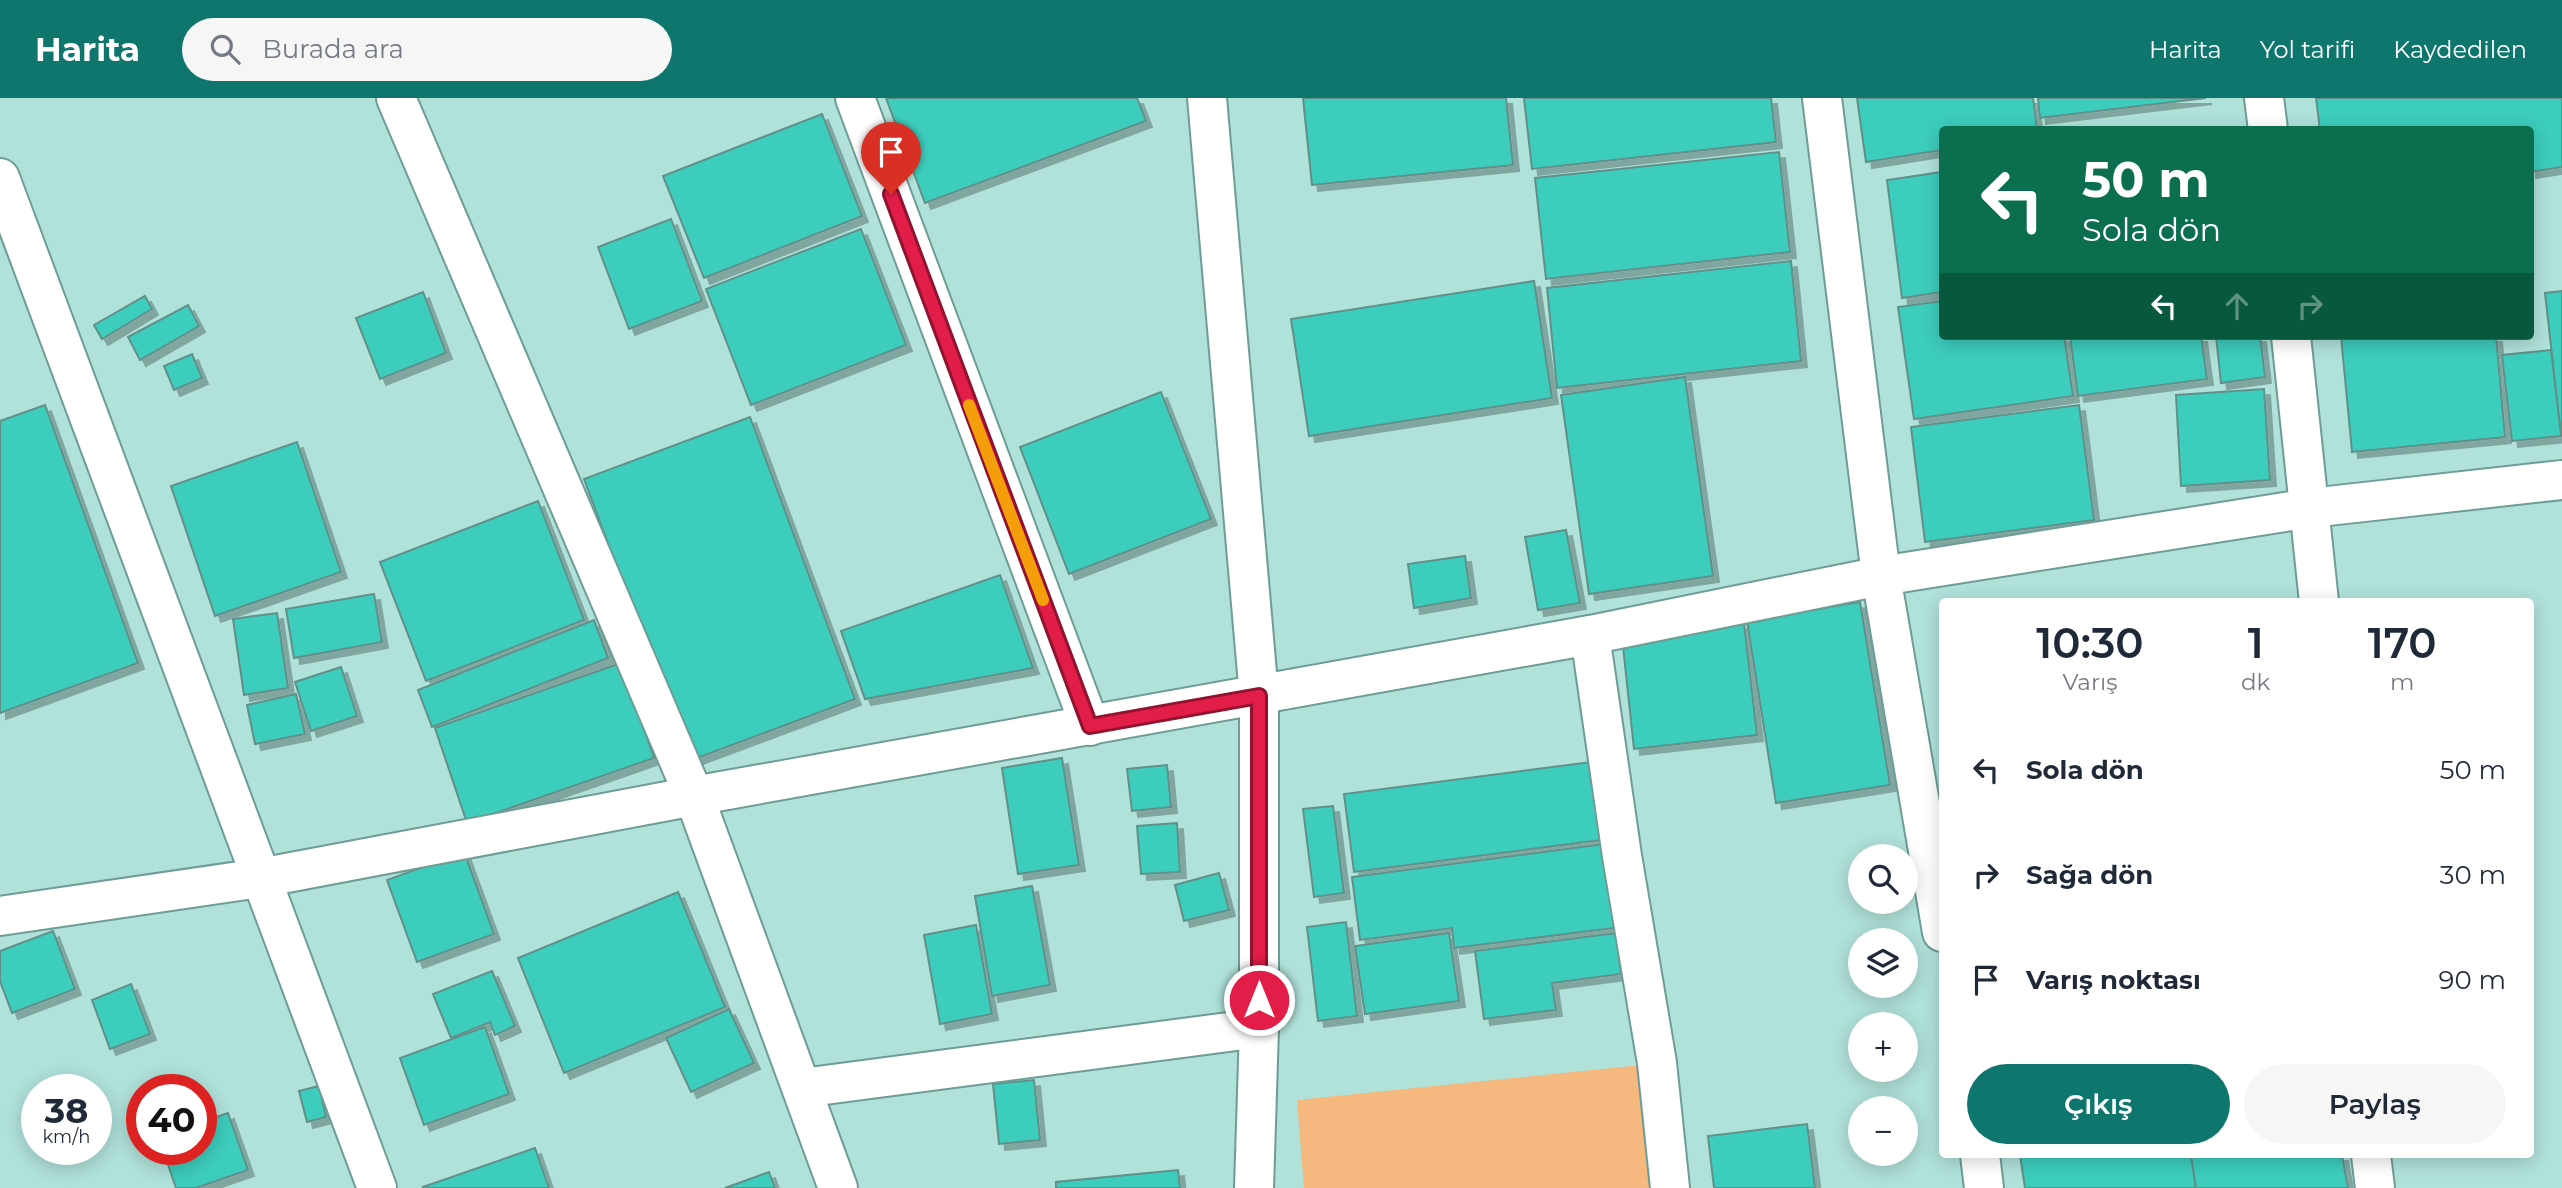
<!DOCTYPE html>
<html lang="tr">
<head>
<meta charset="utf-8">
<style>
  :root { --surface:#fff; --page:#f6f6f7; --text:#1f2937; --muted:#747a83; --accent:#0f766e }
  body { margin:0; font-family:Montserrat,sans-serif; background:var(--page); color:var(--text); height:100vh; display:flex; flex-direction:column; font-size:26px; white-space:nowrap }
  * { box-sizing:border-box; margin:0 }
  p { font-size:23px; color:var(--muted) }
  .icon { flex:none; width:38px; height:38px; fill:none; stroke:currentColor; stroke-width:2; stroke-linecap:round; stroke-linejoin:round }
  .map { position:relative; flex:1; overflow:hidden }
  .details { position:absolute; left:1939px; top:500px; width:595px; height:560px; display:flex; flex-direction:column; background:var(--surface); border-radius:7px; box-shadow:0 4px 18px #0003 }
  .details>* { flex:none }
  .hud { position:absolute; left:1939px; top:28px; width:595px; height:214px; border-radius:7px; box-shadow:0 4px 18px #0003; background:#0b6e4f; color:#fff; overflow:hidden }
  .buttons { position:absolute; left:1848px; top:746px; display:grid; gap:14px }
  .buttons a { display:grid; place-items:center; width:70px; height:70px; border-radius:50%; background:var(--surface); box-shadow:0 4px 18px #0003; font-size:35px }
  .speed { position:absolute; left:21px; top:976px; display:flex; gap:14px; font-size:35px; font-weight:700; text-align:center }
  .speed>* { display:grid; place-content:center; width:91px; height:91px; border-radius:50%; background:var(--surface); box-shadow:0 4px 18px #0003; line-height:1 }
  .speed small { font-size:18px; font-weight:400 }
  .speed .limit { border:10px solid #d22; background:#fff; color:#111 }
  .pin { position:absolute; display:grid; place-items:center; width:60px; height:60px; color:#fff; margin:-72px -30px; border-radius:50% 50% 50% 0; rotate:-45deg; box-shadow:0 0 7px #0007 }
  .pin .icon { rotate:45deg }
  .me { position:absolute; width:77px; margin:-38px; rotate:0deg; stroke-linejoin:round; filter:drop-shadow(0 0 5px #0008) }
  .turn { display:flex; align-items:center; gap:24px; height:147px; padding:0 28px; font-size:32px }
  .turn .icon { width:91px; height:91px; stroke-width:2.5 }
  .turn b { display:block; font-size:49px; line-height:60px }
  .lanes { display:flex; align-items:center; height:66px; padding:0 28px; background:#0003; justify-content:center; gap:35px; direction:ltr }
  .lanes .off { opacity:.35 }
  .eta { display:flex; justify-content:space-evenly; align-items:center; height:119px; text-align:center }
  .eta b { font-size:42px; font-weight:600; line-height:49px }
  .primary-button { display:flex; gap:14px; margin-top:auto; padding:14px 28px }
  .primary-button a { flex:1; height:80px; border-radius:42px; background:var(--accent); color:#fff; font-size:28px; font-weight:600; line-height:80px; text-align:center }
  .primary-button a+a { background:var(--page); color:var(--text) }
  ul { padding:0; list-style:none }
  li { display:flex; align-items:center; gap:21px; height:105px; padding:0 28px }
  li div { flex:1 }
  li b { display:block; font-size:26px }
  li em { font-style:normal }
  header { display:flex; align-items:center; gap:42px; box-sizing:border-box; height:98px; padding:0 35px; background:var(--accent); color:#fff }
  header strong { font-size:33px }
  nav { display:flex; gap:38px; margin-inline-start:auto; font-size:24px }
  .search { width:490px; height:63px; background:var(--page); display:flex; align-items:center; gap:18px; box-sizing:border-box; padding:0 24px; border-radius:38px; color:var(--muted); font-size:26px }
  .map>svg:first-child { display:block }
  .green { fill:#f5b87f }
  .building { fill:#3dcdbd; stroke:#619089; stroke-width:2; filter:url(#shadow) }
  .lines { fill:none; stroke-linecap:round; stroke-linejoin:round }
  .minor-casing { stroke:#6d9d95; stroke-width:42 }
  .tertiary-casing { stroke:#6d9d95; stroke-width:42 }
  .minor { stroke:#fff; stroke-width:38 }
  .tertiary { stroke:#fff; stroke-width:38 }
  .route-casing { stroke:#92132f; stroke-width:18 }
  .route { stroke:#e11d48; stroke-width:12 }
  .slow { stroke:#f59e0b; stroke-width:12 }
</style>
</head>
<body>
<header>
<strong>Harita</strong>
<div class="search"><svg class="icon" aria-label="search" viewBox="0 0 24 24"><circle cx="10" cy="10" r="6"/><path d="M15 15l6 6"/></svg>Burada ara</div>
<nav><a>Harita</a><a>Yol tarifi</a><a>Kaydedilen</a></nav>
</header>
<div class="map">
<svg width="2562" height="1090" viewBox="0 0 2562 1090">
  <defs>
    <filter id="shadow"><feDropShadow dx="6" dy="6" stdDeviation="0" flood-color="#0004"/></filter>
  </defs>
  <rect width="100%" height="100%" fill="#b0e2da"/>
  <polygon class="green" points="1652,966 1664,1090 1304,1090 1297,1002"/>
  <g class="building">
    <polygon points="886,0 1137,0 1146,23 925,105"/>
    <polygon points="1303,0 1506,0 1513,67 1312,87"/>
    <polygon points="1524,0 1771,0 1776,44 1532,71"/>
    <polygon points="1857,0 2033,0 2037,32 1942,32 1942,52 1866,64"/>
    <polygon points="2038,0 2206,0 2040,20"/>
    <polygon points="2316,0 2562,0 2562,69 2530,74 2530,32 2320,32"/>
    <polygon points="822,16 862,118 704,180 663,78"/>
    <polygon points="1779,54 1790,154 1546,181 1535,80"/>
    <polygon points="1942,74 1942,194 1902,200 1887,82"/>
    <polygon points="671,121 702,203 629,231 598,149"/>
    <polygon points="861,131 906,247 751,307 706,191"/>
    <polygon points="1791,163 1801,263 1557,290 1547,190"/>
    <polygon points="1534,183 1552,300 1309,338 1291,221"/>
    <polygon points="2562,193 2562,338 2561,338 2545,195"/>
    <polygon points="423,194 446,255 380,281 356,220"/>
    <polygon points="145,198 152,211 102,241 94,227"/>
    <polygon points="1942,203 1942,238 2064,238 2073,298 1914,321 1898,209"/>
    <polygon points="188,207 199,228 140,262 128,239"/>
    <polygon points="2070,238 2201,238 2207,281 2078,298"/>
    <polygon points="2216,238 2260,238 2265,279 2221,285"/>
    <polygon points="2341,238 2496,238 2505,339 2352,354"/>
    <polygon points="2551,252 2561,338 2512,343 2502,257"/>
    <polygon points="192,256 202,280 174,292 164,268"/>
    <polygon points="1685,279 1713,478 1589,496 1561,297"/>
    <polygon points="2264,291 2270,382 2181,388 2176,297"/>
    <polygon points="1161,294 1211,421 1069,476 1020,349"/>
    <polygon points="45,307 138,565 0,615 0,323"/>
    <polygon points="2079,307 2094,422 1925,444 1911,329"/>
    <polygon points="750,319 855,601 689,663 584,381"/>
    <polygon points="297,344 341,474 215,518 171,388"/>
    <polygon points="538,403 584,522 426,583 380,464"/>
    <polygon points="1566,432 1580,505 1538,512 1525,439"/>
    <polygon points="1465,458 1471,500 1414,510 1408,466"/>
    <polygon points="1000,477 1033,570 865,601 841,533"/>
    <polygon points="374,496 382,544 294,560 286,511"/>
    <polygon points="1860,504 1890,687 1776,705 1747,523"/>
    <polygon points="277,515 288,590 244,597 233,521"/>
    <polygon points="594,522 608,560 432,629 418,592"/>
    <polygon points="1744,525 1757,637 1634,651 1622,539"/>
    <polygon points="621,565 654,660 467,725 435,630"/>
    <polygon points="341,569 357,618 311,633 295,584"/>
    <polygon points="296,596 305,636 255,646 247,607"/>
    <polygon points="1062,660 1079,767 1018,776 1002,670"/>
    <polygon points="1591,664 1601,742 1354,774 1344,696"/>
    <polygon points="1167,667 1171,709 1132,713 1127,671"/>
    <polygon points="1333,708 1344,795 1314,799 1303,711"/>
    <polygon points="1177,725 1180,774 1141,776 1137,728"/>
    <polygon points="1604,746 1614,830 1454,850 1452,830 1360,842 1352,779"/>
    <polygon points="464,754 494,836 417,864 387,782"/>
    <polygon points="1219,775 1229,812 1184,823 1175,787"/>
    <polygon points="1032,788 1050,887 992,898 975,798"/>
    <polygon points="678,794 725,909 564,975 518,860"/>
    <polygon points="1346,824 1357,918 1318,923 1307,829"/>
    <polygon points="976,827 992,916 940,926 924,837"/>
    <polygon points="53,833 75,891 12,915 0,883 0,853"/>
    <polygon points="1449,835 1459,903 1365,916 1355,848"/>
    <polygon points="1616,835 1621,876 1552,885 1556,912 1484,921 1475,853"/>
    <polygon points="492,873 515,928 495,937 490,924 451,940 433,896"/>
    <polygon points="131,886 150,936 110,951 92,902"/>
    <polygon points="729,911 754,965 691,994 666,940"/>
    <polygon points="485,929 509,996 424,1027 400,960"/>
    <polygon points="1034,982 1040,1042 999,1046 993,986"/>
    <polygon points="319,988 326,1019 307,1024 299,993"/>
    <polygon points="228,1015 248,1072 196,1090 176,1090 163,1052 201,1052 201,1024"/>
    <polygon points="1807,1026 1815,1090 1714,1090 1708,1038"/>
    <polygon points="535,1050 549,1090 424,1090 423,1089"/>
    <polygon points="2020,1057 2191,1057 2196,1090 2025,1090"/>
    <polygon points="2191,1057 2342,1057 2348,1090 2196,1090"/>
    <polygon points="1178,1072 1180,1090 1056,1090 1056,1084"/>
    <polygon points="769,1074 775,1090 725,1090"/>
  </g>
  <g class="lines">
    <g class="minor-casing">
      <g id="minor">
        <polyline points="396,0 694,698 838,1090"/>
        <polyline points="855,0 1090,628"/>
        <polyline points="1822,0 1881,478 1942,834"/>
        <polyline points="2264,0 2268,32"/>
        <polyline points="0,80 377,1090"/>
        <polyline points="2291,238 2319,504"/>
        <polyline points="1590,537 1622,758 1657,965 1670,1090"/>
        <polyline points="0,818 260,780 694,698 1590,537 1881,478 2310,410 2562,382"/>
        <polyline points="802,990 1259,930"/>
        <polyline points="1980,1057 1984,1090"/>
        <polyline points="2371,1057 2375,1090"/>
      </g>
    </g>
    <g class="tertiary-casing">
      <polyline id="tertiary" points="1207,0 1259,598 1259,930 1254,1090"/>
    </g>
    <use href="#minor" class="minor"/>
    <use href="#tertiary" class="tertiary"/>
  </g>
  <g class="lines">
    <g class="route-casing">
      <polyline id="route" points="891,96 1090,628 1259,598 1259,902"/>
    </g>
    <use href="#route" class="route"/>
    <polyline class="slow" points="969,307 1043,502"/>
  </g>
</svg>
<div class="buttons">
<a><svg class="icon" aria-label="search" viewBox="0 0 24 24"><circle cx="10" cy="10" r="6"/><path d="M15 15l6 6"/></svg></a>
<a><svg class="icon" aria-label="layers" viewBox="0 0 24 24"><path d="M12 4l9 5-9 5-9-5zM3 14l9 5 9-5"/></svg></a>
<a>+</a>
<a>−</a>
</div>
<div class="speed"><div>38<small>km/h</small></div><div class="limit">40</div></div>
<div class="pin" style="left:891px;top:96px;background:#d93025"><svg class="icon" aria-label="arrive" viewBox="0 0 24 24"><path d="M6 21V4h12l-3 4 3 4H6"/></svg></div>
<svg class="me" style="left:1259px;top:902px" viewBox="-20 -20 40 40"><circle r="17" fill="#e11d48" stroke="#fff" stroke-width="3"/><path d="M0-11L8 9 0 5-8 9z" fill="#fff"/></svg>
<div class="hud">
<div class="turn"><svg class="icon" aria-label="left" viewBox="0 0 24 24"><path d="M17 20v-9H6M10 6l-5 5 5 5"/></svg><div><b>50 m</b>Sola dön</div></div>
<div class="lanes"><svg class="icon" aria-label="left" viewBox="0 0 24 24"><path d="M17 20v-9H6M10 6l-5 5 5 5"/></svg><svg class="icon off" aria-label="ahead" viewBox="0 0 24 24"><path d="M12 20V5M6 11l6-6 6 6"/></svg><svg class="icon off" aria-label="right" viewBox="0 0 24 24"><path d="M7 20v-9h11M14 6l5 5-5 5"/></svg></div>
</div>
<section class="details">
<div class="eta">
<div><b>10:30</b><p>Varış</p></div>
<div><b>1</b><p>dk</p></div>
<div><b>170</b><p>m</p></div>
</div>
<ul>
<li><svg class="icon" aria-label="left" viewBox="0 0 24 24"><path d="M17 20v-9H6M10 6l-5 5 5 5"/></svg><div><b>Sola dön</b></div><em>50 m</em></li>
<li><svg class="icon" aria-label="right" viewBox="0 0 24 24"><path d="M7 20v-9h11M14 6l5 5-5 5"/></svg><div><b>Sağa dön</b></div><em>30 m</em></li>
<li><svg class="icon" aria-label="arrive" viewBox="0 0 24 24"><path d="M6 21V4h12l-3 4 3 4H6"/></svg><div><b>Varış noktası</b></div><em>90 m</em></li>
</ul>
<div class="primary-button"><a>Çıkış</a><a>Paylaş</a></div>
</section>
</div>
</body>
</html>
